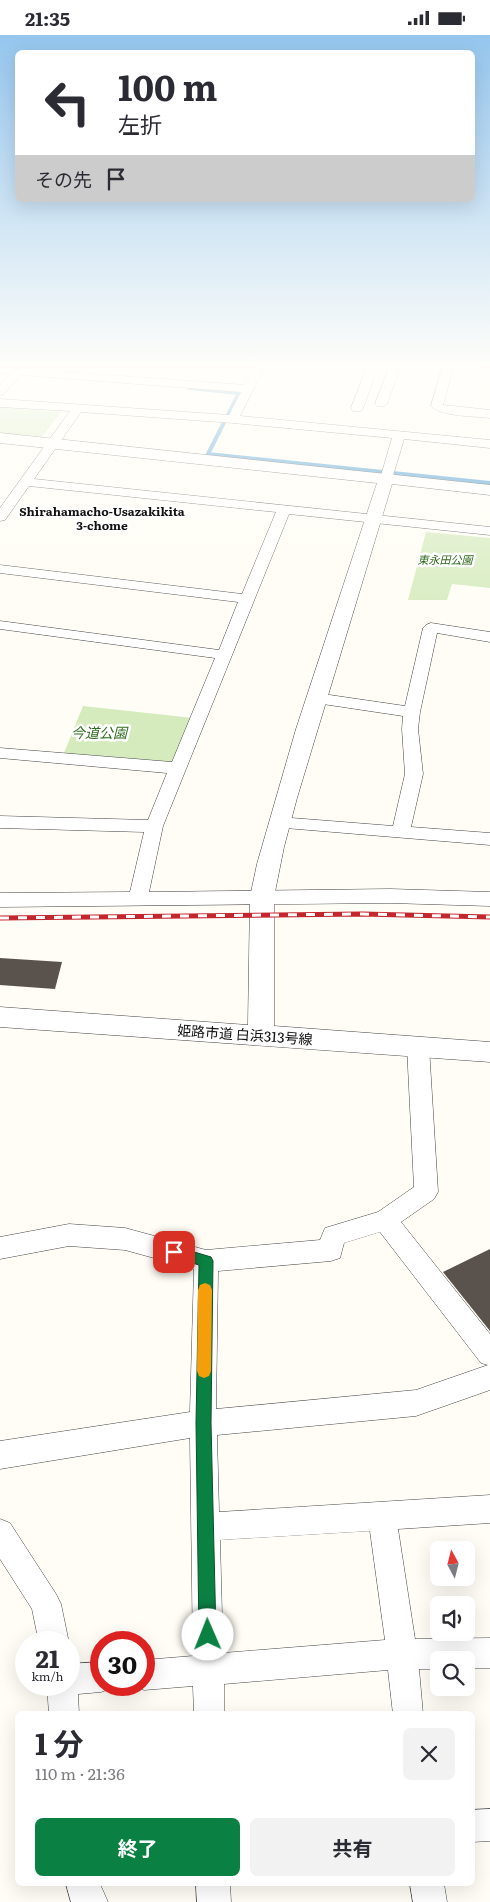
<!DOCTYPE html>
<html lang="ja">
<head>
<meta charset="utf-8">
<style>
  :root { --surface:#fff; --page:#f2f2f3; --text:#2b2b33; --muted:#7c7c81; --accent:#0b8043 }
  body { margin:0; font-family:Literata,"Noto Sans JP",serif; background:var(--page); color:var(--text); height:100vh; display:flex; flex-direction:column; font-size:19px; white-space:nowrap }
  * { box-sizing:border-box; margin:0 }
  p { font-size:16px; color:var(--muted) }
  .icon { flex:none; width:28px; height:28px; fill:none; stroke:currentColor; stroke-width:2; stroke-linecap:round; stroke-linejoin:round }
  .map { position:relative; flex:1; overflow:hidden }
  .details { position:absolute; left:15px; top:1676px; width:460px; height:175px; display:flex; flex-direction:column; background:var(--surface); border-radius:8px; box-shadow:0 5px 20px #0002 }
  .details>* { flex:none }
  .top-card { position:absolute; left:15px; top:15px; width:460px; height:152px; border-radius:8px; box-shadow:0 5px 20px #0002; background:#fff; color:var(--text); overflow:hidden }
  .needle { width:32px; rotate:353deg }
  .fabs { position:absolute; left:430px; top:1506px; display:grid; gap:10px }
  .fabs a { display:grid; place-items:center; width:45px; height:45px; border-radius:8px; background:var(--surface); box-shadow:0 5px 20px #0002; font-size:25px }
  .speed { position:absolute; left:15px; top:1596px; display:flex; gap:10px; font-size:25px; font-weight:700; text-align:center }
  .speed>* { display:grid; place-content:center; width:65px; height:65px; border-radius:50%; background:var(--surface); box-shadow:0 5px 20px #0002; line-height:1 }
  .speed small { font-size:12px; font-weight:400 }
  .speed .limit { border:8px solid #d22; background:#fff; color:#111 }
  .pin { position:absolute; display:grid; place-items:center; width:42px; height:42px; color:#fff; margin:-21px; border-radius:10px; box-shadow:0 2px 8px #0006 }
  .me { position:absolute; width:55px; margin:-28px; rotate:359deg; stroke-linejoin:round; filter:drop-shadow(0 0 4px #0008) }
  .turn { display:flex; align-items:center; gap:18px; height:105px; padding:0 20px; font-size:22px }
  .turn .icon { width:65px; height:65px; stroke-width:2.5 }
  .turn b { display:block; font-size:35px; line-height:42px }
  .then { display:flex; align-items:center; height:48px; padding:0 20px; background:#0003; gap:10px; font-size:19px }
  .round { display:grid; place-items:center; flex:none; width:52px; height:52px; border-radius:8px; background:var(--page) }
  .summary { display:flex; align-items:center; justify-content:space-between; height:85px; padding:0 20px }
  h1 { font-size:30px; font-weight:700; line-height:38px }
  .primary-button { display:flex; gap:10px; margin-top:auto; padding:10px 20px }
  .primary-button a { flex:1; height:58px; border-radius:8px; background:var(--accent); color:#fff; font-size:20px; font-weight:700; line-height:58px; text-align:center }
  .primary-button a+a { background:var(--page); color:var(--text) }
  .status { display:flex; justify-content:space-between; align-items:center; height:35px; padding:0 25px; background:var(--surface); direction:ltr }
  .status svg { height:14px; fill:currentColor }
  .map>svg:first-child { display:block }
  .green { fill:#d5ebbd }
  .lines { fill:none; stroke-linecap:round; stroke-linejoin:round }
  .stream { stroke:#3f96cf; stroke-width:4 }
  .building { fill:#5a524d }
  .minor-casing { stroke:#444; stroke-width:1 }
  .tertiary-casing { stroke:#444; stroke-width:1 }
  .minor { fill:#fff; fill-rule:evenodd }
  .tertiary { fill:#fff; fill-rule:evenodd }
  .rail-casing { stroke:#c4262e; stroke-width:5 }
  .rail { stroke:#fff; stroke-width:3; stroke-dasharray:9; stroke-linecap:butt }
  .route { fill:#0b8043; stroke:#07532c }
  .slow { fill:#f59e0b }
  .labels { text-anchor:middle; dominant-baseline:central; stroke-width:5; stroke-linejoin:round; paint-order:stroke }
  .far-park-label { font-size:11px; font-style:italic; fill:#2f6b1f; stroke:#fff }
  .far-neighbourhood-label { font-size:12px; font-weight:bold; fill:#111; stroke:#fff }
  .park-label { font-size:14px; font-style:italic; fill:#2f6b1f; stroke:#fff }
  .street-label { font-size:14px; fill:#111; stroke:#fff }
</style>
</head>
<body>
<div class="status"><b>21:35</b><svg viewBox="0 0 49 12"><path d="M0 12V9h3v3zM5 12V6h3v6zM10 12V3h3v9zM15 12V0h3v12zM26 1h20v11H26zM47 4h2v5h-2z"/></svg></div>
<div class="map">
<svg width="490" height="1867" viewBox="0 0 490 1867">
  <rect width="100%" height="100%" fill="#fffdf5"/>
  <g class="green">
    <polygon points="0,373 61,377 42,402 0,398"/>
    <polygon points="426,497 490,503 490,553 452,549 447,565 408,565"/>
    <polygon points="83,671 193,683 175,727 64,718"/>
  </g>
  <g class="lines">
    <polyline class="stream" points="189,353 239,358 208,419 490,448"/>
  </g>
  <g class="building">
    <polygon points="0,923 62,927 55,954 0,950"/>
    <polygon points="490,1214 490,1296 443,1237"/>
  </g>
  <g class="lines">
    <g class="minor-casing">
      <g id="minor">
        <polygon points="255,330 266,330 240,381 490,405 490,413 404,404 392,444 386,448 380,444 392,403 233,388 81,377 34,444 490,492 490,500 289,479 163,791 149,857 390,854 490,857 490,871 390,868 0,872 0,858 130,857 144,797 0,793 0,781 148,785 167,738 0,723 0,713 172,727 215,623 0,594 0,586 219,615 238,567 0,538 0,530 242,559 276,477 29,451 5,485 0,486 0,473 70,376 0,372 0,364 229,380 241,357 21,340 4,359 0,360 0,350 10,339 0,338 0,332 245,350"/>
        <polygon points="368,330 379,330 363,373 361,376 353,376 351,373"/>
        <polygon points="390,330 401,330 387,369 385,371 377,371 375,369"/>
        <path d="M443,330h11l-11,40 47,5v8c-15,-2 -49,-1 -59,-12z"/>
        <polygon points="431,588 490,597 490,607 437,598 420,677 418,694 423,739 411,792 490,798 490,810 273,792 270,788 273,784 279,782 393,791 405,739 402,694 403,681 316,668 310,666 308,663 310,660 316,658 405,671 423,593 426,590"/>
        <path d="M418,1004l7,2 4,6 9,145 -4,7 -33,23 89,112v56l-74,26 -199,19 2,77 271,-17v28l-92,6 17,110 75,-1v30h-24v-8h-27v9h-20l4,45h-30l-5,-44 -164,14v30h-30l-1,-28 -49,4 -11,-5h11v-25l49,-4 -3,-218 -190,31v-28l190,-29 4,-143 -69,-19 -56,-4 -69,13v-22l69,-13 56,4 81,22 114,-10 5,-12 53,-16 36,-25 -7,-140 4,-6zM380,1197l101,131 7,2 -72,25 -200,19 2,-138 113,-10 9,-3 4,-15zM370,1496l15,109 -162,13 -3,-113z"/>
        <polygon points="0,1484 10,1488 56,1559 61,1569 69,1608 39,1608 32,1574 0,1524"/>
        <polygon points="101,1627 101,1650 113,1650 112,1653 101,1657 78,1659 79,1679 49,1679 47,1650 69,1650 69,1629"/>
        <polygon points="490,1774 490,1806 472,1807 472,1775"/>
        <polygon points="66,1849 100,1849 108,1867 71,1867"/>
        <polygon points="196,1849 230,1849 231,1867 197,1867"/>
        <polygon points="410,1849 444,1849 447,1867 413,1867"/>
      </g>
    </g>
    <g class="tertiary-casing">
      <polygon id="tertiary" points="0,398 490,450 490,460 392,449 297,763 284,812 274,862 274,991 490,1007 490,1027 0,992 0,972 248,990 250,862 257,829 296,694 377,448 0,408"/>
    </g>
    <use href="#minor" class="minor"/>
    <use href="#tertiary" class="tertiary"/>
    <g class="rail-casing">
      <polyline id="rail" points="0,883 362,879 490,882"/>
    </g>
    <use href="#rail" class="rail"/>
  </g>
  <linearGradient id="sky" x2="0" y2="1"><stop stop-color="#95c6ee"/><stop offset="0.56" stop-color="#fffefa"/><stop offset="1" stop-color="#fffefa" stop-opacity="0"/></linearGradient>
  <rect width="490" height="592" fill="url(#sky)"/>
  <polygon class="route" points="174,1211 211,1222 213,1226 211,1388 216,1600 214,1606 208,1609 202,1606 199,1600 196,1388 199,1230 169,1221 167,1217 169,1213"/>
  <polygon class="slow" points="205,1248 210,1250 212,1255 211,1336 209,1341 204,1343 199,1341 197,1336 198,1255 200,1250"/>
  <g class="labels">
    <g class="far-park-label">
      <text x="445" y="524">東永田公園</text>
    </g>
    <g class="far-neighbourhood-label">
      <text x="102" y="476">Shirahamacho-Usazakikita<tspan x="102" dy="14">3-chome</tspan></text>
    </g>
    <g class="park-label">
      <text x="99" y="697">今道公園</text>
    </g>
    <g class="street-label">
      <text transform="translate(245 999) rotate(4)">姫路市道 白浜313号線</text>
    </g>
  </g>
</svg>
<div class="fabs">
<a><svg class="needle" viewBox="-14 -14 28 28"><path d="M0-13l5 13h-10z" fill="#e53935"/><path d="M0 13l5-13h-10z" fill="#7c7c81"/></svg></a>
<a><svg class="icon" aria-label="sound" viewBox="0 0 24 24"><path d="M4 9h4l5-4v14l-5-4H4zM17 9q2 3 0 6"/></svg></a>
<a><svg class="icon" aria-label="search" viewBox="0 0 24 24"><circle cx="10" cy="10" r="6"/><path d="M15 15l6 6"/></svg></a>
</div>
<div class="speed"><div>21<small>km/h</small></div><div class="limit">30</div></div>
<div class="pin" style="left:174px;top:1217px;background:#d93025"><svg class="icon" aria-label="arrive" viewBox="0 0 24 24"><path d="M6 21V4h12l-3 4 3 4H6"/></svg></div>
<svg class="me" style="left:208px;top:1600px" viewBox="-20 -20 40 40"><circle r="19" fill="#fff"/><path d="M0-13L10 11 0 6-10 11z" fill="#0b8043"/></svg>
<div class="top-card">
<div class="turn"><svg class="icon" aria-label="left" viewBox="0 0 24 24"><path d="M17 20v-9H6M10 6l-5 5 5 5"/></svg><div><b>100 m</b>左折</div></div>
<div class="then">その先<svg class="icon" aria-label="arrive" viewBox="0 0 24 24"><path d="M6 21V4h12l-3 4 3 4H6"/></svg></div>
</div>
<section class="details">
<div class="summary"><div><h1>1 分</h1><p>110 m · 21:36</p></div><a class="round"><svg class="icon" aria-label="close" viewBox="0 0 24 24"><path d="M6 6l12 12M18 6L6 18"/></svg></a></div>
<div class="primary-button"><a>終了</a><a>共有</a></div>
</section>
</div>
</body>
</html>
